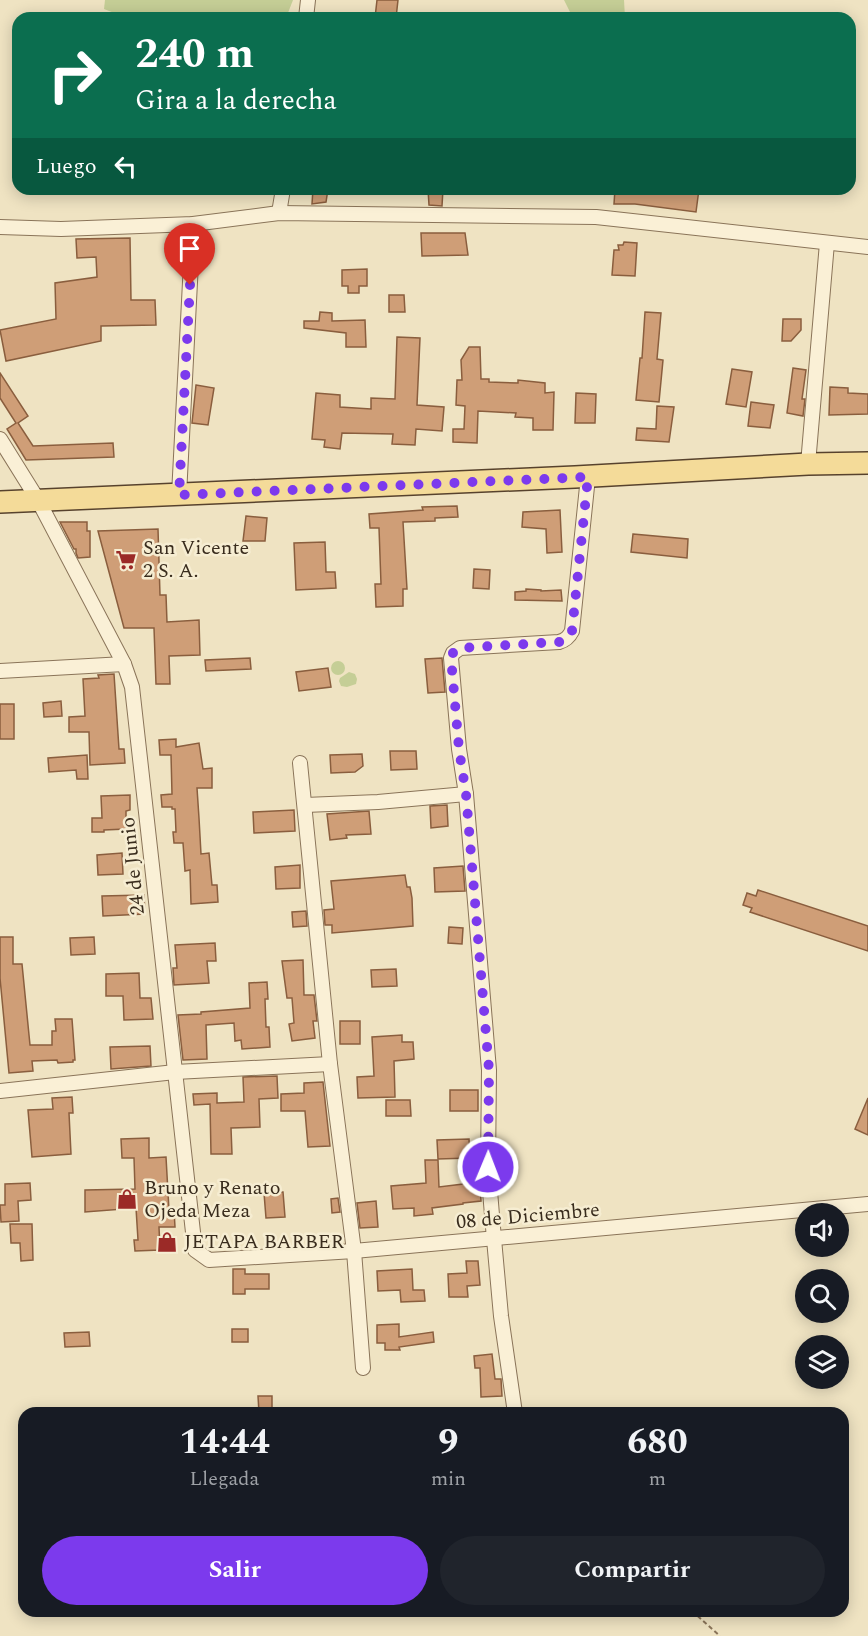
<!DOCTYPE html>
<html lang="es">
<head>
<meta charset="utf-8">
<style>
  :root { --surface:#171b24; --page:#20242c; --text:#f1f3f6; --muted:#9ea1a6; --accent:#7c3aed }
  body { margin:0; font-family:Spectral,serif; background:var(--page); color:var(--text); height:100vh; display:flex; flex-direction:column; font-size:22px; white-space:nowrap }
  * { box-sizing:border-box; margin:0 }
  p { font-size:20px; color:var(--muted) }
  .icon { flex:none; width:33px; height:33px; fill:none; stroke:currentColor; stroke-width:2; stroke-linecap:round; stroke-linejoin:round }
  .map { position:relative; flex:1; overflow:hidden }
  .side { position:absolute; left:18px; top:1407px; width:831px; height:210px; display:flex; flex-direction:column; background:var(--surface); border-radius:18px; box-shadow:0 3px 15px #0003 }
  .side>* { flex:none }
  .hud { position:absolute; left:12px; top:12px; width:844px; height:183px; border-radius:18px; box-shadow:0 3px 15px #0003; background:#0b6e4f; color:#fff; overflow:hidden }
  .fabs { position:absolute; left:795px; top:1203px; display:grid; gap:12px }
  .fabs a { display:grid; place-items:center; width:54px; height:54px; border-radius:50%; background:var(--surface); box-shadow:0 3px 15px #0003; font-size:30px }
  .pin { position:absolute; display:grid; place-items:center; width:51px; height:51px; color:#fff; margin:-62px -26px; border-radius:50% 50% 50% 0; rotate:-45deg; box-shadow:0 0 6px #0007 }
  .pin .icon { rotate:45deg }
  .me { position:absolute; width:66px; margin:-33px; rotate:1deg; stroke-linejoin:round; filter:drop-shadow(0 0 4px #0008) }
  .turn { display:flex; align-items:center; gap:21px; height:126px; padding:0 24px; font-size:27px }
  .turn .icon { width:78px; height:78px; stroke-width:2.5 }
  .turn b { display:block; font-size:42px; line-height:51px }
  .then { display:flex; align-items:center; height:57px; padding:0 24px; background:#0003; gap:12px; font-size:22px }
  .eta { display:flex; justify-content:space-evenly; align-items:center; height:102px; text-align:center }
  .eta b { font-size:36px; font-weight:700; line-height:42px }
  .primary-button { display:flex; gap:12px; margin-top:auto; padding:12px 24px }
  .primary-button a { flex:1; height:69px; border-radius:36px; background:var(--accent); color:#fff; font-size:24px; font-weight:700; line-height:69px; text-align:center }
  .primary-button a+a { background:var(--page); color:var(--text) }
  .map>svg:first-child { display:block }
  .green { fill:#c5ce96 }
  .building { fill:#cf9e77; stroke:#8a5e3e; stroke-width:1.5 }
  .lines { fill:none; stroke-linecap:round; stroke-linejoin:round }
  .street-casing { stroke:#8a7459; stroke-width:16 }
  .primary-casing { stroke:#57422d; stroke-width:24 }
  .path { stroke:#8a7459; stroke-width:2; stroke-dasharray:4.5 3; stroke-linecap:butt }
  .street { stroke:#faf0d6; stroke-width:14 }
  .primary { stroke:#f4db99; stroke-width:21 }
  .route { stroke:#7c3aed; stroke-width:10; stroke-dasharray:0 18 }
  .labels { text-anchor:middle; dominant-baseline:central; stroke-width:5; stroke-linejoin:round; paint-order:stroke }
  .poi-label { font-size:20px; fill:#392c1d; stroke:#f6edd2; text-anchor:start }
  .street-label { font-size:20px; fill:#392c1d; stroke:#f6edd2 }
</style>
</head>
<body>
<div class="map">
<svg width="868" height="1636" viewBox="0 0 868 1636">
  <rect width="100%" height="100%" fill="#efe3c2"/>
  <g class="green">
    <polygon points="105,0 293,0 286,18 127,18 104,9"/>
    <polygon points="564,0 624,0 625,18 573,18"/>
    <circle cx="338" cy="668" r="7"/>
    <polygon points="349,672 355,674 357,679 356,684 347,687 341,686 339,681 340,678"/>
  </g>
  <g class="building">
    <polygon points="377,0 398,0 396,18 375,18"/>
    <polygon points="313,189 328,189 326,202 312,204"/>
    <polygon points="428,189 443,189 442,206 429,205"/>
    <polygon points="615,189 699,189 696,212 635,204 614,204"/>
    <polygon points="421,233 465,233 468,255 422,256"/>
    <polygon points="130,238 131,300 155,300 156,325 101,326 101,341 6,361 0,330 56,319 55,283 97,277 96,257 77,258 76,239"/>
    <polygon points="624,242 637,243 635,276 612,275 614,250 619,250 618,245 623,245"/>
    <polygon points="367,269 367,286 359,286 359,293 348,293 348,286 342,286 342,270"/>
    <polygon points="389,295 404,295 405,312 389,312"/>
    <polygon points="320,312 332,313 332,321 365,320 366,347 346,347 346,333 304,328 304,321 319,321"/>
    <polygon points="645,312 661,313 657,359 663,360 659,402 636,400 640,358 642,358"/>
    <polygon points="783,319 801,319 801,330 791,341 782,341"/>
    <polygon points="397,337 420,338 417,405 444,407 442,431 416,429 415,445 392,444 393,434 342,433 340,449 324,447 325,440 312,439 316,393 340,395 340,407 371,409 371,398 395,399"/>
    <polygon points="469,347 480,347 481,379 489,379 489,382 518,383 518,380 545,383 545,393 554,392 553,430 533,430 533,418 515,417 516,413 478,411 477,443 453,442 453,429 464,429 465,406 456,405 457,380 462,380 461,360"/>
    <polygon points="793,368 806,370 802,399 805,399 803,416 787,413"/>
    <polygon points="732,369 752,372 746,407 726,404"/>
    <polygon points="0,373 28,416 18,423 33,446 113,443 114,457 26,460 7,429 16,423 0,398"/>
    <polygon points="196,385 214,388 208,425 192,423"/>
    <polygon points="830,387 848,388 848,393 868,394 868,414 829,415"/>
    <polygon points="576,393 596,394 595,423 575,423"/>
    <polygon points="751,402 774,405 770,428 748,426"/>
    <polygon points="657,406 674,407 669,442 636,440 637,428 656,429"/>
    <polygon points="457,506 458,517 435,518 435,521 403,522 407,589 403,589 403,606 376,607 375,584 381,584 379,528 370,528 369,514 423,510 422,507"/>
    <polygon points="560,510 562,552 547,553 546,529 522,527 523,512"/>
    <polygon points="246,516 267,518 265,541 243,541"/>
    <polygon points="60,522 87,522 87,531 90,531 90,557 78,558 76,553 76,549 74,549"/>
    <polygon points="158,529 160,595 166,595 167,622 199,620 200,655 169,656 170,684 156,684 154,628 124,628 98,531"/>
    <polygon points="633,534 688,539 687,558 631,552"/>
    <polygon points="325,542 326,572 335,572 336,588 296,590 294,543"/>
    <polygon points="474,569 490,570 489,589 473,588"/>
    <polygon points="526,589 541,590 541,591 561,590 562,601 515,600 515,592 526,591"/>
    <polygon points="250,658 251,669 206,671 205,660"/>
    <polygon points="442,658 445,692 428,693 425,659"/>
    <polygon points="328,668 331,687 299,691 296,672"/>
    <polygon points="114,674 119,749 124,749 125,763 90,765 89,732 69,732 69,717 85,716 83,679 99,678 98,675"/>
    <polygon points="61,701 62,716 44,717 43,703"/>
    <rect x="0" y="704" width="14" height="35"/>
    <polygon points="176,739 176,747 199,743 203,769 212,768 212,788 197,788 199,818 201,854 209,853 212,885 217,885 218,902 191,904 190,870 185,871 183,843 174,843 173,832 176,832 175,809 172,809 172,807 162,807 161,795 172,794 171,755 160,755 159,740"/>
    <polygon points="390,751 416,751 417,769 391,770"/>
    <polygon points="362,754 363,766 355,772 331,773 330,755"/>
    <polygon points="87,755 88,779 77,779 76,770 49,772 48,758"/>
    <polygon points="130,795 130,810 126,811 126,829 104,830 104,832 92,832 92,818 102,818 101,796"/>
    <polygon points="447,805 448,826 431,828 430,806"/>
    <polygon points="294,810 295,831 254,833 253,812"/>
    <polygon points="369,811 371,834 346,835 347,838 330,840 327,814"/>
    <polygon points="122,853 123,874 98,875 97,855"/>
    <polygon points="300,865 300,888 276,889 275,867"/>
    <polygon points="463,866 465,891 435,892 434,868"/>
    <polygon points="405,875 407,887 410,887 412,898 413,926 332,933 332,925 325,925 324,910 334,909 331,881"/>
    <polygon points="758,890 868,926 868,951 750,912 752,908 743,905 747,893 756,896"/>
    <polygon points="144,895 145,914 103,916 102,896"/>
    <polygon points="306,911 307,926 293,927 292,912"/>
    <polygon points="449,927 463,928 462,944 448,943"/>
    <polygon points="0,937 13,937 13,964 22,964 30,1045 52,1045 52,1031 56,1031 55,1019 72,1019 75,1060 73,1060 73,1062 58,1063 57,1060 32,1061 33,1071 9,1073 0,978"/>
    <polygon points="94,937 95,954 71,955 70,938"/>
    <polygon points="215,943 216,961 207,961 209,983 174,985 173,968 177,968 175,945"/>
    <polygon points="303,960 304,995 314,995 317,1021 313,1021 315,1038 292,1041 289,1024 294,1023 292,998 287,998 282,961"/>
    <polygon points="396,969 397,986 372,987 371,970"/>
    <polygon points="139,973 140,998 151,998 153,1019 124,1020 123,996 106,996 106,974"/>
    <polygon points="267,982 268,999 265,999 266,1027 269,1027 270,1047 242,1049 241,1040 235,1041 234,1023 206,1025 207,1059 183,1060 178,1015 201,1014 201,1012 250,1008 249,983"/>
    <rect x="340" y="1021" width="20" height="23"/>
    <polygon points="402,1035 402,1042 413,1042 414,1059 394,1061 395,1097 358,1098 357,1077 374,1076 372,1037"/>
    <polygon points="150,1046 151,1066 111,1069 110,1047"/>
    <polygon points="277,1076 278,1098 259,1099 260,1127 231,1128 232,1154 211,1154 210,1104 194,1105 193,1094 217,1093 217,1103 244,1102 243,1077"/>
    <polygon points="323,1082 330,1146 308,1147 305,1111 281,1111 281,1094 304,1093 304,1083"/>
    <rect x="450" y="1090" width="28" height="21"/>
    <polygon points="72,1097 73,1113 69,1113 71,1154 32,1157 28,1110 53,1109 52,1098"/>
    <polygon points="868,1098 868,1135 855,1129"/>
    <polygon points="386,1100 410,1100 411,1116 386,1116"/>
    <polygon points="149,1138 149,1158 166,1157 169,1210 174,1210 175,1227 159,1227 160,1250 135,1251 134,1240 138,1240 136,1208 85,1212 85,1190 135,1189 134,1158 122,1158 121,1139"/>
    <polygon points="469,1139 470,1158 438,1159 437,1140"/>
    <polygon points="476,1158 477,1163 479,1163 481,1201 463,1203 463,1204 432,1208 433,1214 414,1216 414,1208 393,1209 391,1186 426,1183 425,1160 438,1160 439,1187 463,1184 462,1159"/>
    <polygon points="30,1183 31,1200 18,1201 19,1221 1,1222 0,1205 5,1205 5,1184"/>
    <polygon points="283,1192 285,1217 266,1218 264,1193"/>
    <polygon points="338,1198 340,1212 332,1213 331,1199"/>
    <polygon points="376,1201 378,1227 360,1228 357,1203"/>
    <polygon points="10,1224 32,1224 33,1260 21,1261 20,1243 11,1243"/>
    <polygon points="466,1261 478,1261 480,1285 467,1286 468,1297 449,1297 448,1274 467,1273"/>
    <polygon points="233,1269 245,1269 245,1274 269,1274 269,1289 245,1289 245,1294 233,1294"/>
    <polygon points="412,1269 413,1290 424,1290 425,1301 401,1302 400,1290 378,1291 377,1271"/>
    <polygon points="399,1324 399,1337 433,1332 434,1342 399,1347 400,1350 385,1350 385,1343 377,1343 377,1325"/>
    <rect x="232" y="1329" width="16" height="13"/>
    <polygon points="89,1332 90,1346 65,1347 64,1333"/>
    <polygon points="492,1354 495,1379 501,1379 502,1396 481,1397 480,1368 475,1368 474,1356"/>
    <polygon points="258,1396 272,1396 272,1413 259,1413"/>
  </g>
  <g class="lines">
    <g class="street-casing">
      <g id="street">
        <polyline points="306,18 308,0"/>
        <polyline points="279,213 283,189"/>
        <polyline points="0,227 61,229 193,224 279,213 596,217 868,247"/>
        <polyline points="0,439 38,500 124,664 132,687 195,1250 209,1260 354,1251 868,1204"/>
        <polyline points="808,464 827,243"/>
        <polyline points="179,495 193,224"/>
        <polyline points="0,671 124,664"/>
        <polyline points="300,763 330,1064 354,1251 363,1368"/>
        <polyline points="305,805 378,802 466,794"/>
        <polyline points="0,1091 175,1072 330,1064"/>
        <path d="M515,1413l-14,-97 -7,-77 -6,-72 1,-97 -23,-276 -7,-45 -8,-91 2,-5 7,-5 99,-6c7,-2 10,-5 13,-11l16,-154"/>
      </g>
    </g>
    <g class="primary-casing">
      <polyline id="primary" points="0,502 575,477 808,464 868,463"/>
    </g>
    <polyline class="path" points="692,1611 720,1636"/>
    <use href="#street" class="street"/>
    <use href="#primary" class="primary"/>
  </g>
  <g class="lines">
    <path class="route" d="M190,285l-11,210 409,-18 -16,154c-3,6 -6,9 -13,11l-99,6 -7,5 -2,5 8,91 7,45 23,276 -1,97"/>
  </g>
  <defs>
    <g id="supermarket-bare" transform="scale(1.62)"><path d="M-6-5.5h2.5l.6 2H6L4.5 2H-2.5L-4.4-4H-6ZM-1.5 3.2a1.3 1.3 0 1 0 .1 0ZM3 3.2a1.3 1.3 0 1 0 .1 0Z" fill="#9b2a27" stroke="#f6edd2" stroke-width="2.5" paint-order="stroke"/></g>
    <g id="shop-bare" transform="scale(1.62)"><path d="M-5-2.5h2.3a2.7 3.5 0 0 1 5.4 0H5L5.5 6h-11ZM-1.5-2.5h3a1.5 2.3 0 0 0-3 0Z" fill="#9b2a27" stroke="#f6edd2" stroke-width="2.5" paint-order="stroke"/></g>
  </defs>
  <g fill-rule="evenodd">
    <use href="#supermarket-bare" x="126" y="560"/>
    <use href="#shop-bare" x="127" y="1199"/>
    <use href="#shop-bare" x="167" y="1242"/>
  </g>
  <g class="labels">
    <g class="poi-label">
      <text x="143" y="548">San Vicente<tspan x="143" dy="23">2 S. A.</tspan></text>
      <text x="144" y="1188">Bruno y Renato<tspan x="144" dy="23">Ojeda Meza</tspan></text>
      <text x="184" y="1242">JETAPA BARBER</text>
    </g>
    <g class="street-label">
      <text transform="translate(133 866) rotate(-96)">24 de Junio</text>
      <text transform="translate(528 1216) rotate(-5)">08 de Diciembre</text>
    </g>
  </g>
</svg>
<div class="fabs">
<a><svg class="icon" aria-label="sound" viewBox="0 0 24 24"><path d="M4 9h4l5-4v14l-5-4H4zM17 9q2 3 0 6"/></svg></a>
<a><svg class="icon" aria-label="search" viewBox="0 0 24 24"><circle cx="10" cy="10" r="6"/><path d="M15 15l6 6"/></svg></a>
<a><svg class="icon" aria-label="layers" viewBox="0 0 24 24"><path d="M12 4l9 5-9 5-9-5zM3 14l9 5 9-5"/></svg></a>
</div>
<div class="pin" style="left:190px;top:285px;background:#d93025"><svg class="icon" aria-label="arrive" viewBox="0 0 24 24"><path d="M6 21V4h12l-3 4 3 4H6"/></svg></div>
<svg class="me" style="left:488px;top:1167px" viewBox="-20 -20 40 40"><circle r="17" fill="#7c3aed" stroke="#fff" stroke-width="3"/><path d="M0-11L8 9 0 5-8 9z" fill="#fff"/></svg>
<div class="hud">
<div class="turn"><svg class="icon" aria-label="right" viewBox="0 0 24 24"><path d="M7 20v-9h11M14 6l5 5-5 5"/></svg><div><b>240 m</b>Gira a la derecha</div></div>
<div class="then">Luego<svg class="icon" aria-label="left" viewBox="0 0 24 24"><path d="M17 20v-9H6M10 6l-5 5 5 5"/></svg></div>
</div>
<section class="side">
<div class="eta">
<div><b>14:44</b><p>Llegada</p></div>
<div><b>9</b><p>min</p></div>
<div><b>680</b><p>m</p></div>
</div>
<div class="primary-button"><a>Salir</a><a>Compartir</a></div>
</section>
</div>
</body>
</html>
